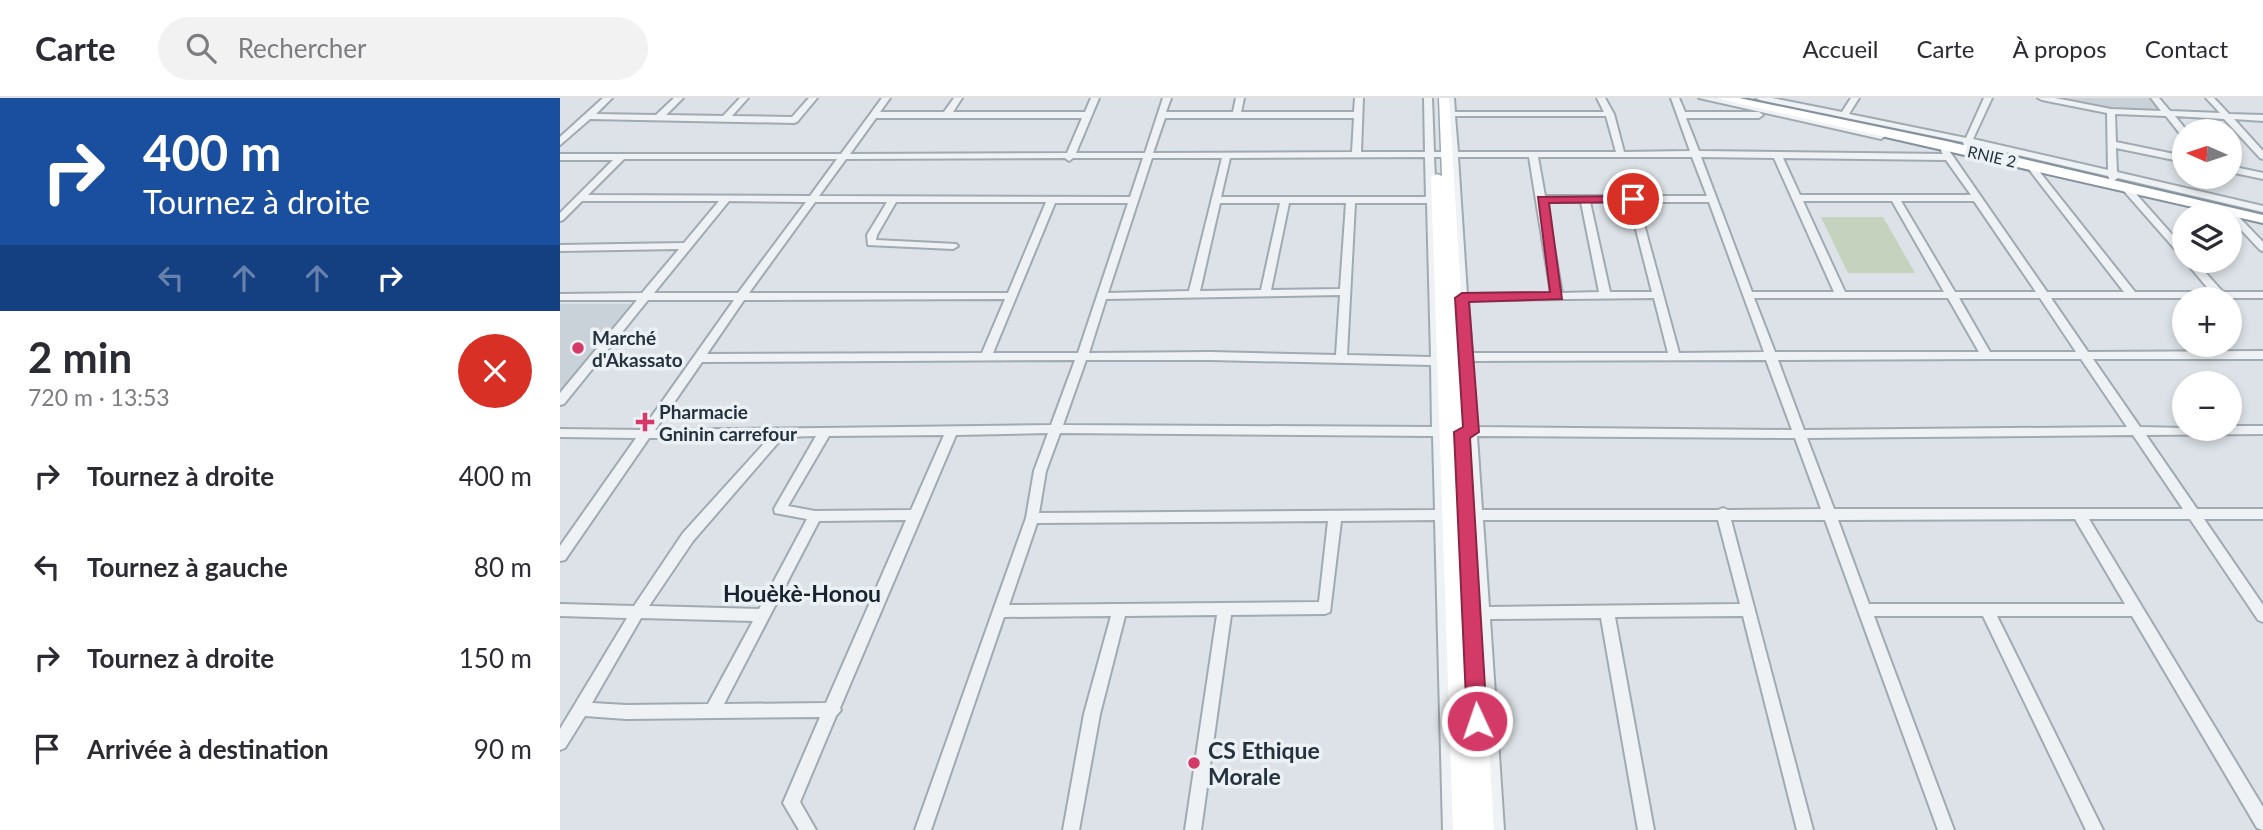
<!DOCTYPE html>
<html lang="fr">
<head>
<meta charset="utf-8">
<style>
  :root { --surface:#fff; --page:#f2f2f3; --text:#2b2b33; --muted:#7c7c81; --line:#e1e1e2 }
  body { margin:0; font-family:Lato,sans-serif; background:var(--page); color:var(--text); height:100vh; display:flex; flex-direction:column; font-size:26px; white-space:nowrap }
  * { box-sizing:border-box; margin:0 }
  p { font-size:23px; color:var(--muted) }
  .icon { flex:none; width:38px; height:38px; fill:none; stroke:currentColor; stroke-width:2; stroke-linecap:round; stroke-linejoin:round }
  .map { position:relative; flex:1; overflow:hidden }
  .sheet { display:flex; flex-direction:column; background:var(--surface); width:560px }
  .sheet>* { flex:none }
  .top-card { background:#1a4fa0; color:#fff; overflow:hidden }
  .needle { width:46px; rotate:273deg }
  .buttons { position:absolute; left:1612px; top:21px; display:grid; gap:14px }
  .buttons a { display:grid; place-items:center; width:70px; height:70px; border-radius:50%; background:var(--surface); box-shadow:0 4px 10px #0003; font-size:35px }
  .pin { position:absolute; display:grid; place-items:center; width:60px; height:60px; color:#fff; margin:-30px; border:4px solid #fff; border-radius:50%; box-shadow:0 2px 7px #0007 }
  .me { position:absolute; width:77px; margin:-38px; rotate:357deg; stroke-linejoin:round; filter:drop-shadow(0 0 5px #0008) }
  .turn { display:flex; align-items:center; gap:24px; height:147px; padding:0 28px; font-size:32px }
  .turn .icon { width:91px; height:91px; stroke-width:2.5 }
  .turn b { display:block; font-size:49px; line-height:60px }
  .lanes { display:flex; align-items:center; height:66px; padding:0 28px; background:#0003; justify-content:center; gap:35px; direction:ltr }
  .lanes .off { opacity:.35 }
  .round { display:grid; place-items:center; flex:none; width:74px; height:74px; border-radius:37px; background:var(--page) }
  .summary { display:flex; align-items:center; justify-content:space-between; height:119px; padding:0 28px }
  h1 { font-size:42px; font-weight:700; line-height:52px }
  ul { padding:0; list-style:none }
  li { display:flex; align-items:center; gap:21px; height:91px; padding:0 28px }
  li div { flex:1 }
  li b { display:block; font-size:26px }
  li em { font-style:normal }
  header { display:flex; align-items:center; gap:42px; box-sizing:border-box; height:98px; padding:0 35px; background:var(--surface); border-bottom:2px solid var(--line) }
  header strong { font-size:33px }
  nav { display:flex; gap:38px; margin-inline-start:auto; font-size:24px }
  .search { width:490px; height:63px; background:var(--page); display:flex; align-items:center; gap:18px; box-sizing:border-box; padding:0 24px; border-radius:38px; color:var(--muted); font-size:26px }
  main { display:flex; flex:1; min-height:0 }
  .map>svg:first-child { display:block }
  .built { fill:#cad2d9 }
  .green { fill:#c5d2bd }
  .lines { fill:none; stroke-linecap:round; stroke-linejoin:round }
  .minor-casing { stroke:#a1aab1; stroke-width:4 }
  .major-casing { stroke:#9ba8b3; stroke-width:3 }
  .highway-casing { stroke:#83929e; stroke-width:4 }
  .minor { fill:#eff2f5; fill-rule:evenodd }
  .major { fill:#fff; fill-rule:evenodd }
  .highway { fill:#fff; fill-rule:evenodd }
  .route { fill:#d43a68; stroke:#8a2644; stroke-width:2 }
  .poi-dot { fill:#d43a68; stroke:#ecf1f5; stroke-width:2.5 }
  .labels { text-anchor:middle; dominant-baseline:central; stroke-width:7; stroke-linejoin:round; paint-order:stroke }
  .far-street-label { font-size:16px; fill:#25323e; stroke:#ecf1f5 }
  .poi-label { font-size:19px; font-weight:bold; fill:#25323e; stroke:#ecf1f5; text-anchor:start }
  .quarter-label { font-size:23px; font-weight:bold; fill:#18232f; stroke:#ecf1f5 }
  .near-poi-label { font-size:23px; font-weight:bold; fill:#25323e; stroke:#ecf1f5; text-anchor:start }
</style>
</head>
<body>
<header>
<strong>Carte</strong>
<div class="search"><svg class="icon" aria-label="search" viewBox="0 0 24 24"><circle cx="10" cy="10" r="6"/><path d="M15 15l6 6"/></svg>Rechercher</div>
<nav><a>Accueil</a><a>Carte</a><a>À propos</a><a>Contact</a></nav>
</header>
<main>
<section class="sheet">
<div class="top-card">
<div class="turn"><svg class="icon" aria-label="right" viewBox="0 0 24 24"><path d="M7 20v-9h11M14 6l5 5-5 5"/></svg><div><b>400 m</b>Tournez à droite</div></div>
<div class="lanes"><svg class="icon off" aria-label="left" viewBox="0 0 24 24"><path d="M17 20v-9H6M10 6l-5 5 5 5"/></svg><svg class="icon off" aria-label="ahead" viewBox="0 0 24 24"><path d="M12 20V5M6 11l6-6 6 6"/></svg><svg class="icon off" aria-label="ahead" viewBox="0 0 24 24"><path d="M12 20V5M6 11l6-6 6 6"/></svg><svg class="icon" aria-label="right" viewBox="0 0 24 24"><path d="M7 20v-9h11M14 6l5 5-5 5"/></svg></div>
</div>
<div class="summary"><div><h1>2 min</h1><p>720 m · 13:53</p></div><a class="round" style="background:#d93025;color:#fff"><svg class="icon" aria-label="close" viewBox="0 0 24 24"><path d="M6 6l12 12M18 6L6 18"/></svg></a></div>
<ul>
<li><svg class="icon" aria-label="right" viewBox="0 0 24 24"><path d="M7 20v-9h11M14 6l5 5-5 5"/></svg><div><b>Tournez à droite</b></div><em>400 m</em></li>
<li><svg class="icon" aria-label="left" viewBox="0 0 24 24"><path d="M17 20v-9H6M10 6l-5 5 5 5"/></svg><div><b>Tournez à gauche</b></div><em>80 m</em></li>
<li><svg class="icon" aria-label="right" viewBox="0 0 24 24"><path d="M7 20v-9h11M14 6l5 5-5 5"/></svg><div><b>Tournez à droite</b></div><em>150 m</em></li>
<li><svg class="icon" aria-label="arrive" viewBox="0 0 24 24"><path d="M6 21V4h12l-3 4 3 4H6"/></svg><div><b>Arrivée à destination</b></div><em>90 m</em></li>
</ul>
</section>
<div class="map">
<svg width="1703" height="732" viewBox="0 0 1703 732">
  <rect width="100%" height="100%" fill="#dce2e7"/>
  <g class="built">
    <polygon points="1491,0 1595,0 1606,13 1545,11"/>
    <polygon points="0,206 71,206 0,293"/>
  </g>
  <polygon class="green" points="1261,119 1323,119 1355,175 1288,175"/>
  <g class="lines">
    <g class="minor-casing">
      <g id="minor">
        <polygon points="43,0 52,0 36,16 96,17 114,0 123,0 106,17 163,18 180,0 188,0 172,18 232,19 249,0 257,0 237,24 234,25 30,21 0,47 0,39"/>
        <path d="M322,0h8l-10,14h64l10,-14h8l-9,14h132l6,-14h8l-23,55h69l18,-55h8l-5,14h67l3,-14h8l-3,14h113l1,-14h8l-2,54h64l-1,-54h8l2,54h15l-3,-54h8l1,14h149l-7,-14h8l9,16 10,38 66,-1 -19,-53h8l6,14h74l4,3 -4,3h-73l13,33 244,3 -2,-3 1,-2h6l99,143h77l-96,-124 7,-2 100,126h76l-26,-31h10l28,31h40v6h-212l37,54 175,-1v8h-170l47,68 90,2v-3h33v8l-117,1 51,74h66v10h-59l59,86v17l-5,-2 -68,-101h-101l174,288v23l-6,-2 -125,-212h-135l106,214h-17l-103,-214h-109l80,214h-16l-113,-310h-94l82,310h-16l-54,-214 -128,1 39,213h-16l-37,-212 -111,1 14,211h-16l-12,-211 -6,-2 -2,-4 2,-4 5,-2 -5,-87 -8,-1 -1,-4 1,-4 8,-1 -5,-74h-20l14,394h-16l-8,-310 -94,1 -11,91 -5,2 -94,1 -30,215h-16l32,-215 -92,1 -25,98 -21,116h-16l21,-116 27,-98 -107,1 -73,213h-16l111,-312 8,-47 14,-38 -92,2 -116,273 1,2 -5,6 -36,86 16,28h-17l-16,-27 37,-86 -194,2 -41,-3 -20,32 -5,2v-21l67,-111 -67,-2v-12l74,2 49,-73 87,-96 -121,1 -84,122 -5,1v-15l76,-108 -76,-1v-8l82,1 92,-130h-86l-84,104 -4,1v-12l77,-93h-77v-6l82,-1 37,-44 -119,2v-6l124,-2 35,-42h-137l-19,19 -3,1v-8l53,-53h-53v-6h281zM895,18h151l10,36h-158zM316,20h206l-15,35 -217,1zM605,20h189l-2,34 -199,1zM865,59l1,40h-205l9,-39zM874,59h15l16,270h-21l-8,-224 7,-3 -7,-3zM898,59h71l22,136 -84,1zM978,59h154l15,39h-162zM1141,59l73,1 60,134h-82zM505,60l4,3 4,-3h70l-13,39 -311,-1 27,-37zM592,60h70l-33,133 -81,2zM1223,60l163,2 25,35h-171zM64,61h213l-27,37 -222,-1zM169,103l77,1 -68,91h-84zM1243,103h89l52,91h-99zM1341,103h73l62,91h-81zM255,104h72l-20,33 1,10 85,4 5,-3 -2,-2 -80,-4 1,-5 19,-33h150l-38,91h-259zM986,104h35l18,90 -37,1zM1030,104h39l23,90h-42zM1078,104h71l55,150 -85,1zM495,105h73l-50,150h-85zM660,105h60l-19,87 -61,1zM729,105h57l-6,86 -69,1zM795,105h72l4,154 -84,-2zM780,197l-4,60 -125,-3 -122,1 17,-54zM1094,200l14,55h-196l-4,-53zM1194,200h194l31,54h-204zM1399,200h81l36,54h-86zM445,201l-23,54 -275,1 37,-54zM1426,261h95l46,68 -323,3 -26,-70zM515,262l-24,65 -396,5 47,-68zM526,262h125l220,5 1,62 -369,-2zM1206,262l26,70 -315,-3 -5,-66zM500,335l373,3 2,74 -396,3 7,-42zM384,337l-33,75 -96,1 -27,-5 41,-70zM1573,337l50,74h-349l-27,-71zM256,338l-42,73 1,4 32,6 -48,90 -110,-3 44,-65 90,-104zM917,338l318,2 26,71 -93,1 -5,-2 -5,2h-236zM1515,421l50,85h-256l-31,-84zM346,422l-80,183 -102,1 95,-183zM923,422h235l22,84 -251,3zM768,423l-9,81 -310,3 28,-82zM81,520l112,3 -45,83 -82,1 -34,-2z"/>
        <polygon points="1139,0 1154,0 1321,35 1325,38 1321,41"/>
        <polygon points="1196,0 1212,0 1282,14 1291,0 1299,0 1289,16 1406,40 1424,0 1432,0 1413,41 1548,72 1547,15 1482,2 1478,0 1495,0 1551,11 1601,13 1591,0 1599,0 1610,13 1660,15 1646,0 1654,0 1669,16 1703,17 1703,23 1674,21 1703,53 1703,61 1700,60 1664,21 1615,18 1627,33 1624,33 1624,38 1621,37 1606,18 1555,16 1556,44 1624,58 1624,64 1556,50 1557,74 1703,108 1703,114 1558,80 1553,83 1550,82 1548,78 1411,46 1407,49 1404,48 1403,44 1200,2"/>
        <polygon points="1670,68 1703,75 1703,81 1670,74"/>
        <polygon points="1566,87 1569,88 1624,150 1624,159 1621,158 1563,92 1563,88"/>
        <polygon points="1668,110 1671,111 1703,144 1703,153 1700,152 1670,120 1670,117 1665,115 1665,111"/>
      </g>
    </g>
    <g class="major-casing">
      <polygon id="major" points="879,0 889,0 934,732 893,732 871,79 877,76 882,78"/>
    </g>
    <g class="highway-casing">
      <polygon id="highway" points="1154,0 1179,0 1386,43 1703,117 1703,125"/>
    </g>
    <use href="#minor" class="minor"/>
    <use href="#major" class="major"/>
    <use href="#highway" class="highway"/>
  </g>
  <polygon class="route" points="1073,98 1079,101 1077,104 989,105 1002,201 909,204 919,334 910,340 927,623 924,630 917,633 910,630 907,623 894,334 903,329 895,200 902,195 990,194 978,99"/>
  <g class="poi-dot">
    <circle cx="18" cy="250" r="7"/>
    <path d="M81.5 313.5h7v7h7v7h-7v7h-7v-7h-7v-7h7z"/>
    <circle cx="634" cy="665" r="7"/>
  </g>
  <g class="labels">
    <g class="far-street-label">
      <text transform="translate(1432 58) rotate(13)">RNIE 2</text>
    </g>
    <g class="poi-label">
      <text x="32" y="239">Marché<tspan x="32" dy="22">d'Akassato</tspan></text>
      <text x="99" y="313">Pharmacie<tspan x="99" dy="22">Gninin carrefour</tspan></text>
    </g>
    <g class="quarter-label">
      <text x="242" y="495">Houèkè-Honou</text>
    </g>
    <g class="near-poi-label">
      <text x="648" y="652">CS Ethique<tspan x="648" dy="26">Morale</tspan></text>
    </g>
  </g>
</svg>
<div class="buttons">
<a><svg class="needle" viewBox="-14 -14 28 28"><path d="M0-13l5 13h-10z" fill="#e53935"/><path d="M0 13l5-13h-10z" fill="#7c7c81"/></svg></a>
<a><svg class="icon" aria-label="layers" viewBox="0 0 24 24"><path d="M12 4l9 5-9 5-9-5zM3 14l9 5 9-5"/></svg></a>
<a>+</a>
<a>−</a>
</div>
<div class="pin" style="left:1073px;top:101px;background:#d93025"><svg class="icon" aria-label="arrive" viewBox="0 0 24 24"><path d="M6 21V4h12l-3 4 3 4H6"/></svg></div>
<svg class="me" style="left:917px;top:623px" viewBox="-20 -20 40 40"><circle r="17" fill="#d43a68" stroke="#fff" stroke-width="3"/><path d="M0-11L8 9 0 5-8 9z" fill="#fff"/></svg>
</div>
</main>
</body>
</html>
